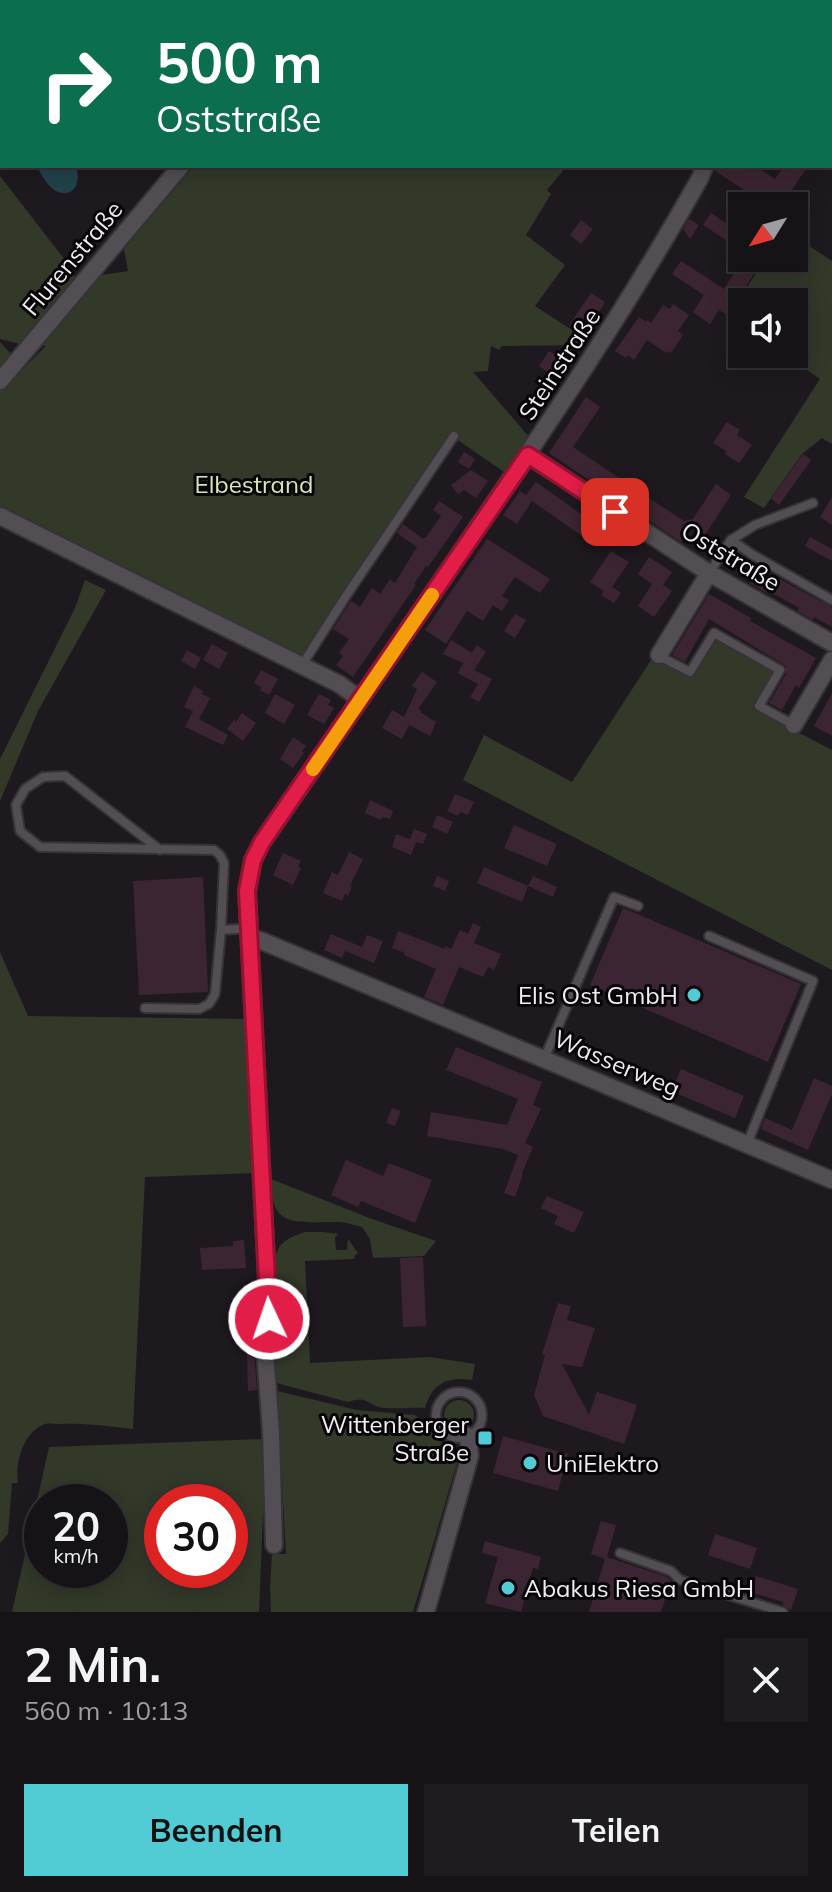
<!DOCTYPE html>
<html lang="de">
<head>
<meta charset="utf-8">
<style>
  :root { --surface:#161317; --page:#1f1c20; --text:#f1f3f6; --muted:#9e9ea1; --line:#353236; --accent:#51ccd5 }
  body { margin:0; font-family:Mulish,sans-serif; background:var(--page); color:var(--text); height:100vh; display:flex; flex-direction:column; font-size:30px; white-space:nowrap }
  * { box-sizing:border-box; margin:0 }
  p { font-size:26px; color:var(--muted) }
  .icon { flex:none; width:44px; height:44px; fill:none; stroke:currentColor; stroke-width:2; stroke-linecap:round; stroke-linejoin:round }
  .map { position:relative; height:1612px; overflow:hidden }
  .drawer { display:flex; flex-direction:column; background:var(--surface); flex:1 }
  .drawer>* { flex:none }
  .banner { position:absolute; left:0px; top:0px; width:832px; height:168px; box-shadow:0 4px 20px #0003,0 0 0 2px var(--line); background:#0b6e4f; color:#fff; overflow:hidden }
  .needle { width:52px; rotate:233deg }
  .tools { position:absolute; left:728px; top:192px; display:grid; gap:16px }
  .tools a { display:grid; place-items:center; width:80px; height:80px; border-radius:0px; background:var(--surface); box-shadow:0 4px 20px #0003,0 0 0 2px var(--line); font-size:40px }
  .speed { position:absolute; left:24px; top:1484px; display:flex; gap:16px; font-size:40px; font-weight:700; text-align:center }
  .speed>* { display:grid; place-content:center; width:104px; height:104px; border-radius:50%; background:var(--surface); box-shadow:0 4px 20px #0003,0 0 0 2px var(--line); line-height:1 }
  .speed small { font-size:20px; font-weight:400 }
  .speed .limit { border:12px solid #d22; background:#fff; color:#111 }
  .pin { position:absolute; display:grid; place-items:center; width:68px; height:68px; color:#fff; margin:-34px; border-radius:16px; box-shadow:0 4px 12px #0006 }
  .me { position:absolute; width:88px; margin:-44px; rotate:357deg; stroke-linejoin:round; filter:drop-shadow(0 0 6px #0008) }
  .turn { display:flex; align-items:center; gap:28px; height:168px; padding:0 24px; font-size:36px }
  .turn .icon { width:104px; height:104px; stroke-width:2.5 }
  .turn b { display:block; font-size:56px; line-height:68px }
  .round { display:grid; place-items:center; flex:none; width:84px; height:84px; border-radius:0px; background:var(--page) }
  .summary { display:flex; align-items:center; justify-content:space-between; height:136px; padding:0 24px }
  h1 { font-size:48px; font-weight:700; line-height:60px }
  .action { display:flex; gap:16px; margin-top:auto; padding:16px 24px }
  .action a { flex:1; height:92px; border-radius:0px; background:var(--accent); color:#111; font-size:32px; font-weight:700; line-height:92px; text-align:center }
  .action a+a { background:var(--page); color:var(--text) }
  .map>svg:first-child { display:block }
  .green { fill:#323929; fill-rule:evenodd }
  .water { fill:#21424a }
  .building { fill:#3c2532 }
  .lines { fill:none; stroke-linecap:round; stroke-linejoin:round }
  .lane-casing { stroke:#363337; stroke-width:12 }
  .street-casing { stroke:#363337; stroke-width:20 }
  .lane { stroke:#534d54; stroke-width:8 }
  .street { stroke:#534d54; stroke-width:16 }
  .route-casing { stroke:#92132f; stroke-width:20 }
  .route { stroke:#e11d48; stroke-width:14 }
  .slow { stroke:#f59e0b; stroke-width:14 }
  .poi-dot { fill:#51ccd5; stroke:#070507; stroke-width:3 }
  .labels { text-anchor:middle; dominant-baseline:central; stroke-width:6; stroke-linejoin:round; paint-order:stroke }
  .street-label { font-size:24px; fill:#f0ecf0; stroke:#070507 }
  .park-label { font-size:24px; fill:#d2e7b4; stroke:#070507 }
  .poi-label { font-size:24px; fill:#f0ecf0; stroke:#070507; text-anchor:end }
</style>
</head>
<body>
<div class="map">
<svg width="832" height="1612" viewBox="0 0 832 1612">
  <rect width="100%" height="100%" fill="#1e191f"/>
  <g class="green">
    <polygon points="194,166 567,166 547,190 551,194 526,235 565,265 535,306 589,341 585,345 502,346 499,350 491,346 488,371 473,372 530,438 507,474 455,438 305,662 0,511 0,391 46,346 25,344 0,376 0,342 10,353 24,345 0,339 0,176 65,260 76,279 128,271 124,249"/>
    <polygon points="794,236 832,261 832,444 822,438 802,454 764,508 744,497 820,379 784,354 794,354 794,302 742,302 742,326 728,316 766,258 794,258"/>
    <polygon points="85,580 106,590 38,711 0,801 0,759 75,608"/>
    <polygon points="720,640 769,667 773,674 753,709 832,750 832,970 463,780 484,735 572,782 653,657 691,677 715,641"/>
    <path d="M0,952l28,64 218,3 9,154 -110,4 -12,252c-26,-3 -50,-6 -75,-5 -4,0 -9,-1 -13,0 -22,8 -30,38 -27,59h-6l-4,51 -8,9z"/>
    <path d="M271,1179l101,40 64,22 -12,15 -51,2 -3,-19 -8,-12c-8,-2 -16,-5 -25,-5 -38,-1 -67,9 -66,-43z"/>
    <path d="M305,1232h18l16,2 -4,3 1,13h11l1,-11 10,14 -3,2 -1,4 -49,2 5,102 119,-6 46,7 -3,16c-24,-4 -40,3 -47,28 -12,-1 -35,2 -46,-1 -15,-5 -12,-11 -31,-5l-75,-20 1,-118c3,-22 12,-25 31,-32z"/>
    <path d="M273,1390l84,20 57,5 11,6c6,16 24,24 32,42l-44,149h-142l-1,-23 2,-35h14l-5,-90 -4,-5z"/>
    <circle cx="459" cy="1415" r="15"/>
    <path d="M266,1439l-7,173h-247l37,-165zM42,1502h68v68h-68zM162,1502h68v68h-68z"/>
  </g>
  <path class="water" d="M36,166h39c7,13 1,32 -17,26 -10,-3 -16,-18 -22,-26z"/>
  <g class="building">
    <polygon points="716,166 756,166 775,179 784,166 808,166 781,206 769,206 715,171"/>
    <polygon points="711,213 742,234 742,242 738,248 703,225"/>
    <polygon points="689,219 699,225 690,239 683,229"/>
    <polygon points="581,220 593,229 581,244 570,235"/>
    <polygon points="744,258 755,258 762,262 727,315 719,310 710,324 693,312 704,295 672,274 681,261 724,289"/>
    <polygon points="591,293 605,302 584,335 569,325"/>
    <polygon points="673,304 689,315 678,331 683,335 671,353 667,351 666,353 647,340 634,360 628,355 626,358 615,351 639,317 646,322 647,320 651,323 663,305 670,309"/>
    <polygon points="549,351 565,361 555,377 539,366"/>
    <polygon points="586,397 600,407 573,447 652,500 684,521 693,519 716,484 731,495 705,535 692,526 681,542 549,453"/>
    <polygon points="727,422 740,430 737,435 752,445 739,463 725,454 726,451 713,443"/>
    <polygon points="464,452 475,459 469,469 458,462"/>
    <polygon points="803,454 811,460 779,505 771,499"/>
    <polygon points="471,470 488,481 476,498 464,490 458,494 451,485"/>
    <polygon points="536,482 598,526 588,540 532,501 517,524 503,515 520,491 526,495"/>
    <polygon points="832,497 832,525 820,517"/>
    <polygon points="439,501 463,517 428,567 426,566 414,584 416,585 353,677 336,665 343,656 339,653 349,639 333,629 351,601 360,607 372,588 380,594 390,579 395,583 417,547 397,533 403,524 423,539 426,537 441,516 433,510"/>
    <polygon points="810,537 832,549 832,561 805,546"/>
    <polygon points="487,539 550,579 540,593 515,577 502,596 509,600 502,611 493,605 483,621 467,611 446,644 425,630"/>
    <polygon points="611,551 629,562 612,587 621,593 614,603 601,595 604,591 590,582"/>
    <polygon points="649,557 672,572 663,585 672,591 654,617 638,606 652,584 638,574"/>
    <polygon points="757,567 832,607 832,627 814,617 813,620 797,611 799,608 769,591 767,593 749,583"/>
    <polygon points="709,594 751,618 750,621 816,658 799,688 796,685 782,710 769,703 786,674 786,666 709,619 685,662 672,655"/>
    <polygon points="515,614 526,620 515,638 504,631"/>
    <polygon points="451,640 472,653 477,645 486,652 474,670 492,679 479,702 470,697 478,684 458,673 463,663 443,654"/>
    <polygon points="212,644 228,653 219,669 203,660"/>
    <polygon points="187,650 201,658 195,669 181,661"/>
    <polygon points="261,670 278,679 269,695 260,690 261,687 254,683"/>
    <polygon points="422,672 437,682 418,709 421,710 420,712 436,722 430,736 409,725 402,739 382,728 392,710 404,717 417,689 412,686"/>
    <polygon points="194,686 203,691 202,694 210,698 199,719 228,735 223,745 185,727 193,711 184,707"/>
    <polygon points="832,693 832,736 814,726"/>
    <polygon points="275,694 295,705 284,724 265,713"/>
    <polygon points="319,694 331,700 328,705 334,708 324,724 307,715"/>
    <polygon points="242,713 256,723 243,741 227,729 234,720 236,722"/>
    <polygon points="293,737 306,746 302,751 304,753 293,768 280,759"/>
    <polygon points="455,794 474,802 468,815 460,812 458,816 447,811"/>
    <polygon points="370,800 393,811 390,819 383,817 381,820 365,813"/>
    <polygon points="437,815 453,822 447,834 432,827"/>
    <polygon points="514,825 557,844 547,866 504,848"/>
    <polygon points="414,829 427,834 423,844 416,842 411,855 392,847 396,834 412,840 410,839"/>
    <polygon points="349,852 363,859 350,886 352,886 348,896 345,894 342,901 323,893 332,872 338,875"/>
    <polygon points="283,853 301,861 298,867 301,868 293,885 273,875"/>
    <polygon points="484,867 528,886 522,902 477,883"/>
    <polygon points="437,876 449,881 445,891 433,886"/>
    <polygon points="533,876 557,887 553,897 528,886"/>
    <polygon points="203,877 208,992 139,995 133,881"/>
    <polygon points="623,908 801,984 768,1062 590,985"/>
    <polygon points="473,923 481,927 474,943 501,954 494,970 488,967 483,977 459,967 443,1005 424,997 436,969 404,955 405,953 392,948 398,931 445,949 445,946 451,949 460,930 468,934"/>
    <polygon points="331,934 362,947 367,935 383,941 374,963 345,951 342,958 324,950"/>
    <polygon points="456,1047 542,1082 533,1105 541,1109 525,1143 533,1147 522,1173 523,1174 515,1197 504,1193 518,1155 503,1149 427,1136 431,1112 507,1125 518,1099 446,1070"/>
    <polygon points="681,1069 744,1096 735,1118 671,1091"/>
    <polygon points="814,1078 832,1086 832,1094 808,1150 761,1129 765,1118 792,1130"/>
    <polygon points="392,1108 401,1111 395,1126 386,1123"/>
    <polygon points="346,1160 383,1176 389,1163 432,1180 415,1223 361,1201 358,1207 331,1195"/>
    <polygon points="547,1196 584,1212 574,1233 554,1224 558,1216 541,1208"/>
    <polygon points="244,1240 246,1268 202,1270 200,1248 233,1246 233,1241"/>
    <polygon points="423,1257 426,1326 403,1327 400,1258"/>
    <polygon points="558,1303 571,1306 567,1320 595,1328 582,1367 562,1364 589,1415 597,1392 637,1405 624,1444 543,1416 534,1395 545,1355 542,1354"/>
    <polygon points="247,1351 254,1351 257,1390 248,1391"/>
    <polygon points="503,1436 568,1454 558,1491 493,1473"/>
    <polygon points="601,1521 616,1525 607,1557 667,1577 671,1581 661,1612 589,1612 605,1559 591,1554"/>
    <polygon points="715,1534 757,1548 750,1569 708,1555"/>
    <polygon points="485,1541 541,1557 538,1569 533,1568 521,1612 485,1603 498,1557 482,1553"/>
    <polygon points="756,1576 798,1589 791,1610 783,1605 783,1602 751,1592"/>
  </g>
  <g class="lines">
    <g class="lane-casing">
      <g id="lane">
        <polyline points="731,540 753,555 832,600"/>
        <polyline points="709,573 731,540 755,525 813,503"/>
        <polyline points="659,656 690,672 714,633 780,670 759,706 794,725"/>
        <polyline points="302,665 344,599 454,436"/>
        <polyline points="160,850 65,776 43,777 25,789 16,805 20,831 40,847 214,850 220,855 224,863 221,930"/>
        <polyline points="709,936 813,981 747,1144"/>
        <polyline points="145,1008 199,1009 209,1004 215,994 221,930 249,928"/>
        <polyline points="544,1059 614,897 638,906"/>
        <circle cx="459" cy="1415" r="23"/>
        <polyline points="620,1553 671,1571 680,1580 783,1612"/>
      </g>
    </g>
    <g class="street-casing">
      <g id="street">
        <polyline points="734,0 736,2"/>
        <polyline points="406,2 409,0"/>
        <polyline points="830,80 832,81"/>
        <polyline points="0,381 181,166"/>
        <polyline points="528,455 709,573 832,643"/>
        <polyline points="0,516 339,684 360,699"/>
        <polyline points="659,655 709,573"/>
        <polyline points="794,725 832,660"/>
        <polyline points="249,937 262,941 832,1180"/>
        <path d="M274,1545l-3,-113 -7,-94 5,-19 -22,-428 6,-31 9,-18c69,-98 136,-197 203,-296 82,-120 164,-241 235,-368l5,-12"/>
        <polyline points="426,1612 470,1456 468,1436"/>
      </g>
    </g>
    <use href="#lane" class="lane"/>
    <use href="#street" class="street"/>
  </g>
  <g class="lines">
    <g class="route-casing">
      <polyline id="route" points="269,1319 247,891 253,860 262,842 528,455 615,512"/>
    </g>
    <use href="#route" class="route"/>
    <polyline class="slow" points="313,769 432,595"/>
  </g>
  <g class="poi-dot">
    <circle cx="694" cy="995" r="8"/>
    <rect x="477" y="1430" width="16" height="16" rx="4"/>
    <circle cx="530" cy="1463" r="8"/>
    <circle cx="508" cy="1588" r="8"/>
  </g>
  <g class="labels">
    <g class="street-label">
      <text transform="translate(72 258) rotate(-50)">Flurenstraße</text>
      <text transform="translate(559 364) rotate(-57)">Steinstraße</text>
      <text transform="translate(731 556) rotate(31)">Oststraße</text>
      <text transform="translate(617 1063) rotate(23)">Wasserweg</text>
    </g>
    <g class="park-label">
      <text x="254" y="484">Elbestrand</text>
    </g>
    <g class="poi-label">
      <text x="678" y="995">Elis Ost GmbH</text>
      <text x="469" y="1424">Wittenberger<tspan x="469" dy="28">Straße</tspan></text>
      <text x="546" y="1463" text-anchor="start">UniElektro</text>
      <text x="524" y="1588" text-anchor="start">Abakus Riesa GmbH</text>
    </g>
  </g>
</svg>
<div class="tools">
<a><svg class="needle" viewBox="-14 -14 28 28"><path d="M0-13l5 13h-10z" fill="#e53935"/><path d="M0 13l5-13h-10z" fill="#9e9ea1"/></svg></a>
<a><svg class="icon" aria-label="sound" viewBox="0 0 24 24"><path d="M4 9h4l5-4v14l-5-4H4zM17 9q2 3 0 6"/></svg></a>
</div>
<div class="speed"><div>20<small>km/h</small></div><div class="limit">30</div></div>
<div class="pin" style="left:615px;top:512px;background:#d93025"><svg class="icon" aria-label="arrive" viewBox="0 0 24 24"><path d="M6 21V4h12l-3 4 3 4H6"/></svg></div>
<svg class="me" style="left:269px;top:1319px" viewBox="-20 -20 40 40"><circle r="17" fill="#e11d48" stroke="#fff" stroke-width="3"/><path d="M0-11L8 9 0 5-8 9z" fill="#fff"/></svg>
<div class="banner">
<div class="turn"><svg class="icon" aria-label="right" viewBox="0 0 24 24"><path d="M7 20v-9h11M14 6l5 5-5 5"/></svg><div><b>500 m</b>Oststraße</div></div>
</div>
</div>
<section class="drawer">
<div class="summary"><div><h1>2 Min.</h1><p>560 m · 10:13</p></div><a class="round"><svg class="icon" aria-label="close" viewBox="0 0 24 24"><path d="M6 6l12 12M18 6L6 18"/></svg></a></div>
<div class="action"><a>Beenden</a><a>Teilen</a></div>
</section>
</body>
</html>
